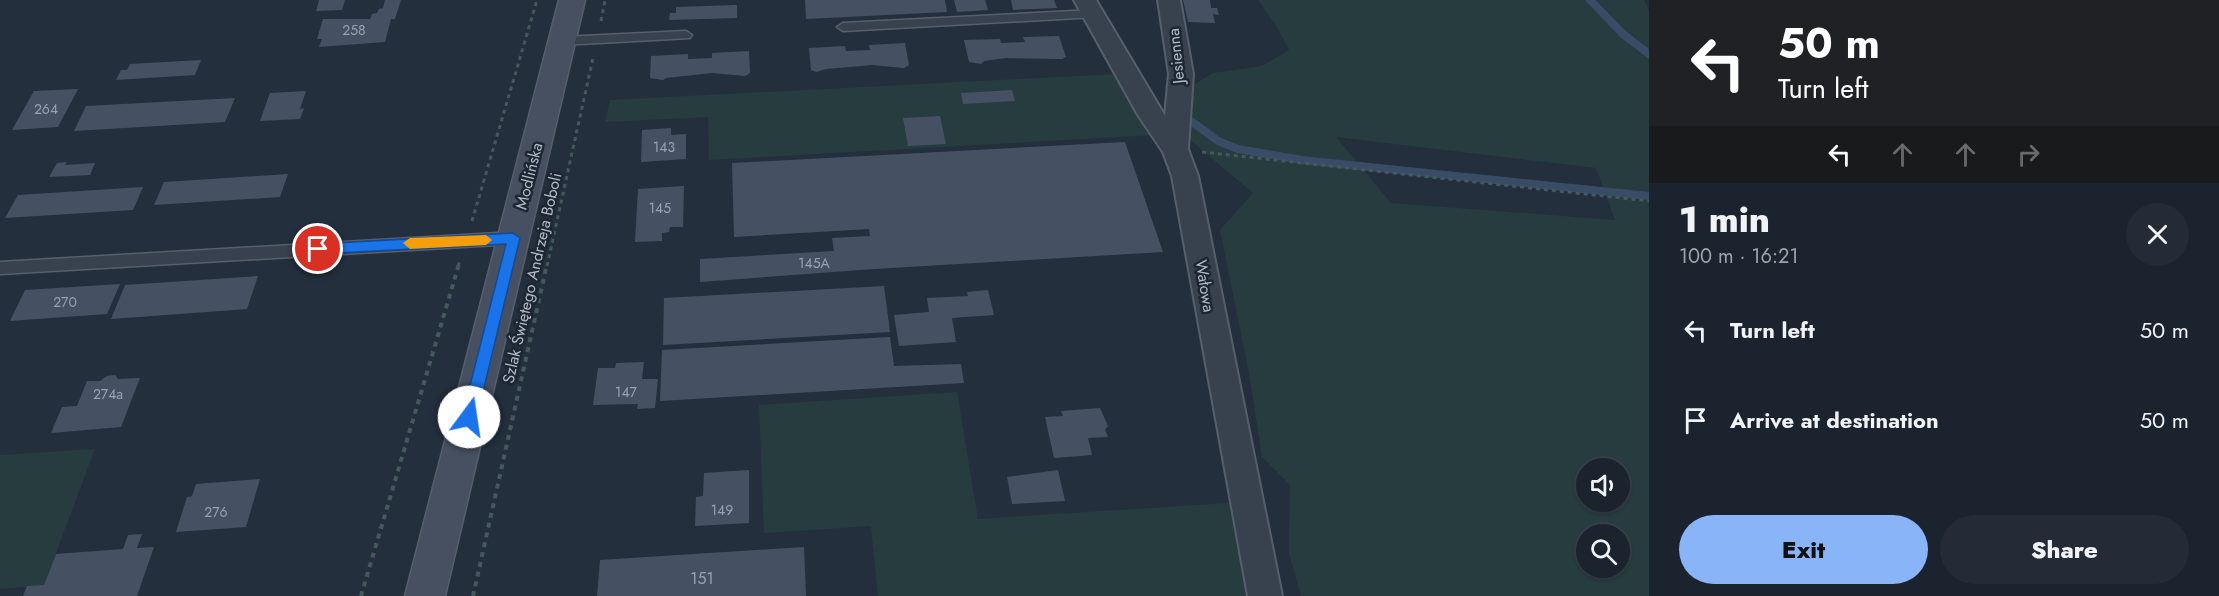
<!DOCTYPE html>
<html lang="en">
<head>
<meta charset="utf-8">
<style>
  :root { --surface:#1b232e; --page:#242b36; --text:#f1f3f6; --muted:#a0a4aa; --line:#39404a; --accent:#8ab4f8 }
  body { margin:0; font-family:Jost,sans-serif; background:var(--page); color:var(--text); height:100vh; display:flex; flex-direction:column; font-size:22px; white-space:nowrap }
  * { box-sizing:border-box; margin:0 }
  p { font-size:20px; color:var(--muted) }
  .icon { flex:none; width:33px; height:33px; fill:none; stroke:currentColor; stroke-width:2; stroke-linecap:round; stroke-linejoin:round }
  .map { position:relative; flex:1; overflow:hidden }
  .side { display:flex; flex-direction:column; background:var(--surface); width:570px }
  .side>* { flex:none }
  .guide { background:#202124; color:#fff; overflow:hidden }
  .fabs { position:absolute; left:1576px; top:458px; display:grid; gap:12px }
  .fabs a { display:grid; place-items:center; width:54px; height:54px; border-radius:50%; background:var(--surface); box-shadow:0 2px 4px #0004,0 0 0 2px var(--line); font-size:30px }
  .pin { position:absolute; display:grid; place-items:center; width:51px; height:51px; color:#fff; margin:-26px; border:3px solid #fff; border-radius:50%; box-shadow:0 2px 6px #0007 }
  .me { position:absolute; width:66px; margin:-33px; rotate:14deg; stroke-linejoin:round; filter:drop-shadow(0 0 4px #0008) }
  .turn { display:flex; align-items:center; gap:21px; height:126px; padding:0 30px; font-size:27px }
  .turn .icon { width:78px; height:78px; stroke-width:2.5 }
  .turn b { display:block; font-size:42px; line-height:51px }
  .lanes { display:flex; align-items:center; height:57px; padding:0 30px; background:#0003; justify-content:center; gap:30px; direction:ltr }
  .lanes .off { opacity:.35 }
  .round { display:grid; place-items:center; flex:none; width:63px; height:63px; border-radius:32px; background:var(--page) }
  .head { display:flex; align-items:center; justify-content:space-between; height:102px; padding:0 30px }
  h1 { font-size:36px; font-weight:800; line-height:45px }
  .button { display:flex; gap:12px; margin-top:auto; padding:12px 30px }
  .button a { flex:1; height:69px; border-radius:36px; background:var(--accent); color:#111; font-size:24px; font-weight:800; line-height:69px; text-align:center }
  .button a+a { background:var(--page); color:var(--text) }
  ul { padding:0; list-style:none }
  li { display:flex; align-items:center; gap:18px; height:90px; padding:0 30px }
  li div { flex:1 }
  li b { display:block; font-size:22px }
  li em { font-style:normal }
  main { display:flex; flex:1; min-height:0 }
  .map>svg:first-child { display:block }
  .green { fill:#263c3f; fill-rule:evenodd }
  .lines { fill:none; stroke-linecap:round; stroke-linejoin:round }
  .stream { stroke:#394c67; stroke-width:8 }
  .building { fill:#455162 }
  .lane-casing { stroke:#565f6c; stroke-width:3 }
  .street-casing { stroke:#565f6c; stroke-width:4 }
  .secondary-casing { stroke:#565f6c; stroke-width:3 }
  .path-far1 { stroke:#44595c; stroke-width:3; stroke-dasharray:4 4; stroke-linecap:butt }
  .path { stroke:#44595c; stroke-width:4; stroke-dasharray:5 5; stroke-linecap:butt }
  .lane { fill:#38414e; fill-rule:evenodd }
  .street { fill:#38414e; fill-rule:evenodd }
  .secondary { fill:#465061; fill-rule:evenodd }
  .route { fill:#1a73e8; stroke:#114b97; stroke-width:1.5 }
  .slow { fill:#f59e0b }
  .labels { text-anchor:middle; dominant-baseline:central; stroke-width:5; stroke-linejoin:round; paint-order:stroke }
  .number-label { font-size:14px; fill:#98a1af }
  .street-label { font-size:16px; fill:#b4bcc9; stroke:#1d2633 }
  .near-number-label { font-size:16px; fill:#98a1af }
</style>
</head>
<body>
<main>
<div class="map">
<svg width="1649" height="596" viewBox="0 0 1649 596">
  <rect width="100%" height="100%" fill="#242f3e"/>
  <g class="green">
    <path d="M1258,0h386l5,11v585h-348l-12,-43 1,-68 -28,-28 -13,-84 -29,-143 33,-37 -64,-54 -2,-50 26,-16 49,-7 27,-16 -12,-23zM1336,137l260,31 19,52 -224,-17zM1587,468h33v33h-33zM1587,534h33v33h-33z"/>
    <polygon points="1116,74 1155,135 709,160 708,117 605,122 610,100"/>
    <polygon points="957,392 978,519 1229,503 1247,596 878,596 871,526 764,533 759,405"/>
    <polygon points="95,449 44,585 0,589 0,455"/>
  </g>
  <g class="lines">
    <g class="stream">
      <polyline points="1590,0 1623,34 1649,54"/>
      <polyline points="1191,121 1218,141 1238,149 1302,160 1649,196"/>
    </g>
  </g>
  <g class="building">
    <polygon points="319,0 345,0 342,10 316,11"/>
    <polygon points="385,0 401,0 395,19 391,19 385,42 319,47 322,39 317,39 323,19 370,19 372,14 377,13 379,9 383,8"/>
    <polygon points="805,0 945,0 947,12 806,19"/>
    <polygon points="954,0 985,0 988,10 957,12"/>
    <polygon points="1011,0 1054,0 1057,8 1013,10"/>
    <polygon points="1183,0 1210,0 1211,8 1217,8 1219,15 1213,14 1215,23 1188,22"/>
    <polygon points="737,5 737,18 669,20 670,13 676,13 676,7"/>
    <polygon points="1059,36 1066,57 1062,59 1006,58 984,61 981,64 969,62 964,40 1000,39 1001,43 1025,42 1023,37"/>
    <polygon points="905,43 909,65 904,68 872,65 826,69 816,72 811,70 809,48 845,46 846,51 870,50 869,45"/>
    <polygon points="749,51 750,73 745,76 712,73 666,78 663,80 650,78 651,56 688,54 688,59 712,58 712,53"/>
    <polygon points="201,60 195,75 116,80 121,70 127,70 130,64"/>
    <polygon points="78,89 58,127 12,130 34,91"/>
    <polygon points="1012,90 1015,101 963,104 961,93"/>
    <polygon points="306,91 300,109 304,108 300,119 260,121 270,93"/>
    <polygon points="235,98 225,122 74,131 86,106"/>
    <polygon points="940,116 946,144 908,146 903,118"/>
    <polygon points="671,128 671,135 686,134 686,159 641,162 642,130"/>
    <polygon points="1125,142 1163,252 874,269 700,282 700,259 834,251 832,238 870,236 869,229 734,237 732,163"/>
    <polygon points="67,162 65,165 95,163 90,175 49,177 57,163"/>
    <polygon points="288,174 280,197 154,205 164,182"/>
    <polygon points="684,186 683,227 670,227 669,232 662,233 662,241 635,242 638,189"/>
    <polygon points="143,187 133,210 5,218 18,195"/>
    <polygon points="258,276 247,309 111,319 125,285"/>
    <polygon points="120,284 107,314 10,321 25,290"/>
    <polygon points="884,286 890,332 663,345 664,298"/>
    <polygon points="988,290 994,315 952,318 956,342 899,346 894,315 929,312 927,298 968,296 967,292"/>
    <polygon points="890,337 894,366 961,364 964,383 660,401 662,350"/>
    <polygon points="644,362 642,379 658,379 655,408 637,409 638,404 593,405 598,368 615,368 616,363"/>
    <polygon points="115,375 118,379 140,378 121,427 51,433 62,407 77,406 87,381 100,381 107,376"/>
    <polygon points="1100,408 1108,426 1105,430 1108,437 1088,438 1092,455 1054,458 1045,417 1063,416 1061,411"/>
    <polygon points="749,470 749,523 695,526 696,497 703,496 704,473"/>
    <polygon points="1058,470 1065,501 1012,504 1007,477"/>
    <polygon points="260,479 246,527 176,532 187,497 192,496 196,484"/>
    <polygon points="142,534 137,548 154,547 137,596 23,596 27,586 44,585 56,554 123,549 128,535"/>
    <polygon points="804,547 806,596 597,596 600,560"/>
  </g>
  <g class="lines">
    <g class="lane-casing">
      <g id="lane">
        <polygon points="1093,10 1099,14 1097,17 843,31 837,27 843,23"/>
        <polygon points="686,31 692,35 690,38 562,45 556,41 562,37"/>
        <polygon points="514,232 519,234 521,238 519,242 514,244 0,274 0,262"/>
      </g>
    </g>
    <g class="street-casing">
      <polygon id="street" points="1074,0 1096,0 1165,116 1169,74 1158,0 1180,0 1193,74 1188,149 1198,176 1282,596 1248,596 1172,176 1163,152 1138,115"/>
    </g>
    <g class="secondary-casing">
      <polygon id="secondary" points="559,0 585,0 445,596 405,596"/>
    </g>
    <g class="path-far1">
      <polyline points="601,21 605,0"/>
      <polyline points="1202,152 1649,201"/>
      <polyline points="472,221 537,0"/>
      <polyline points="458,266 460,260"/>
      <polyline points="547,266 593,58"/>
    </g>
    <g class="path">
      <polyline points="361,596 459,264"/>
      <polyline points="473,596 547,264"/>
    </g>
    <use href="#lane" class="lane"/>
    <use href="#street" class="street"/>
    <use href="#secondary" class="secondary"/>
  </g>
  <polygon class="route" points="513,233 520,238 477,417 475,422 469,424 464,422 462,417 506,244 318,254 312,249 318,244"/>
  <polygon class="slow" points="486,235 492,240 486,245 410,249 403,243 410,238"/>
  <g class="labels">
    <g class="number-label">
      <text x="354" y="30">258</text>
      <text x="46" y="109">264</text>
      <text x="664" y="147">143</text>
      <text x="660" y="208">145</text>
      <text x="814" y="263">145A</text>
      <text x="65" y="302">270</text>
      <text x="626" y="392">147</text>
      <text x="108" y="394">274a</text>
      <text x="722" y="510">149</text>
      <text x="216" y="512">276</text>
    </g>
    <g class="street-label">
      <text transform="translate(1176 56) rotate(-96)">Jesienna</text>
      <text transform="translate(529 176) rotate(-76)">Modlińska</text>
      <text transform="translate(532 278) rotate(-77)">Szlak Świętego Andrzeja Boboli</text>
      <text transform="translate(1205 286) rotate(81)">Wałowa</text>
    </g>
    <g class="near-number-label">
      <text x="702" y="578">151</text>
    </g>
  </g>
</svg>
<div class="fabs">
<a><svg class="icon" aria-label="sound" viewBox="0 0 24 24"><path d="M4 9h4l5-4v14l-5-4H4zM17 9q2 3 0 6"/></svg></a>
<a><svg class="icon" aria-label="search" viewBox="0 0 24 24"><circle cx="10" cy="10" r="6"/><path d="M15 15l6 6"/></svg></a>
</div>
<div class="pin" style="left:318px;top:249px;background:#d93025"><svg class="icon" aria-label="arrive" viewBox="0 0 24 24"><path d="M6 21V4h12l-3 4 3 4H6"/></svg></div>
<svg class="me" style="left:469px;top:417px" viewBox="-20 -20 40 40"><circle r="19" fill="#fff"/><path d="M0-13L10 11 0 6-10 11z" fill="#1a73e8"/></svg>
</div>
<section class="side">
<div class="guide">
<div class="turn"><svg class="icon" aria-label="left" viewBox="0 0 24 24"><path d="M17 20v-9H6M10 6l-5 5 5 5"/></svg><div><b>50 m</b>Turn left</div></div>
<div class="lanes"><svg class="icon" aria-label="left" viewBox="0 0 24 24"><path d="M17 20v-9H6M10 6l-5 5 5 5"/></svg><svg class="icon off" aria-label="ahead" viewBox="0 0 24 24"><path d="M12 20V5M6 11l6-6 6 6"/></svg><svg class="icon off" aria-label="ahead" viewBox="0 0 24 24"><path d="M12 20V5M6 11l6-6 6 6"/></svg><svg class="icon off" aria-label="right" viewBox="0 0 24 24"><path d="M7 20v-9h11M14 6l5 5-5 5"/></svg></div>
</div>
<div class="head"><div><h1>1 min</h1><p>100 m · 16:21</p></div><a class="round"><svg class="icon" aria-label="close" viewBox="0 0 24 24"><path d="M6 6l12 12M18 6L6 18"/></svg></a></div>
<ul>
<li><svg class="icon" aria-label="left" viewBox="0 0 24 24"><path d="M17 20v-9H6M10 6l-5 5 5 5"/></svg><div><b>Turn left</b></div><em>50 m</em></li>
<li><svg class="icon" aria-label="arrive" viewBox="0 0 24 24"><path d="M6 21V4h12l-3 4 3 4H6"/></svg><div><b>Arrive at destination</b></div><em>50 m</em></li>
</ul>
<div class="button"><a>Exit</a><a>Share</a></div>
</section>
</main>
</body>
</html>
